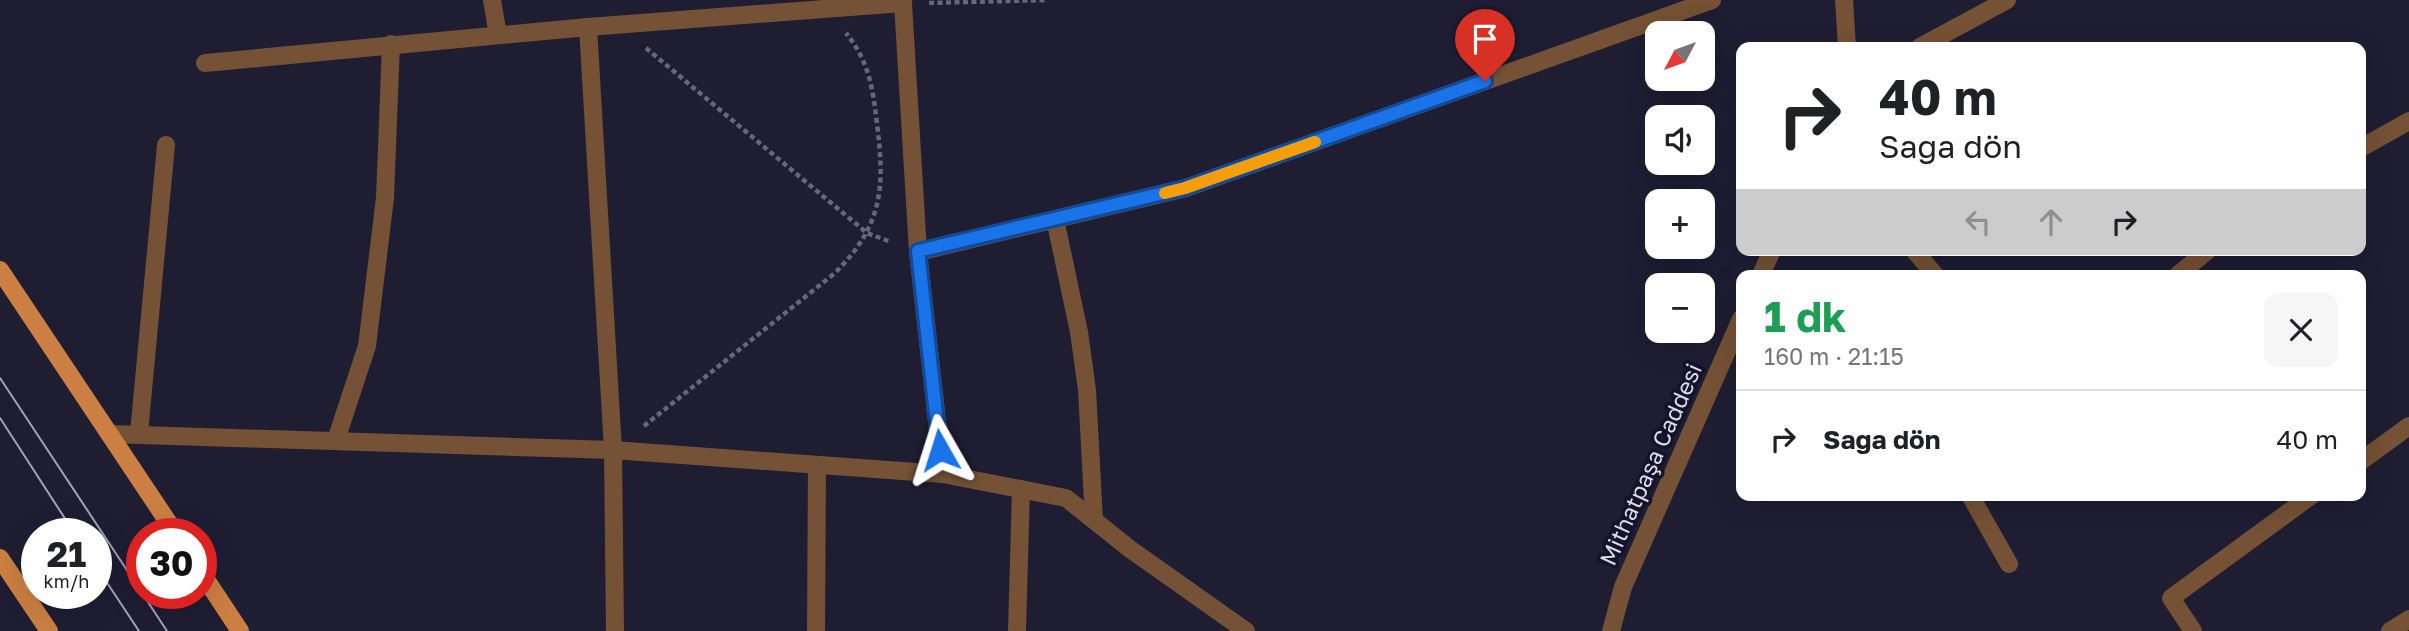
<!DOCTYPE html>
<html lang="tr">
<head>
<meta charset="utf-8">
<style>
  :root { --surface:#fff; --page:#f6f6f6; --text:#202124; --muted:#757577; --line:#e0e0e0 }
  body { margin:0; font-family:"Golos Text",sans-serif; background:var(--page); color:var(--text); height:100vh; display:flex; flex-direction:column; font-size:26px; white-space:nowrap }
  * { box-sizing:border-box; margin:0 }
  p { font-size:23px; color:var(--muted) }
  .icon { flex:none; width:38px; height:38px; fill:none; stroke:currentColor; stroke-width:2; stroke-linecap:round; stroke-linejoin:round }
  .map { position:relative; flex:1; overflow:hidden }
  .side { position:absolute; left:1736px; top:270px; width:630px; height:231px; display:flex; flex-direction:column; background:var(--surface); border-radius:14px; box-shadow:0 7px 28px #0002 }
  .side>* { flex:none }
  .top-card { position:absolute; left:1736px; top:42px; width:630px; height:214px; border-radius:14px; box-shadow:0 7px 28px #0002; background:#fff; color:var(--text); overflow:hidden }
  .needle { width:46px; rotate:229deg }
  .tools { position:absolute; left:1645px; top:21px; display:grid; gap:14px }
  .tools a { display:grid; place-items:center; width:70px; height:70px; border-radius:14px; background:var(--surface); box-shadow:0 7px 28px #0002; font-size:35px }
  .speed { position:absolute; left:21px; top:518px; display:flex; gap:14px; font-size:35px; font-weight:700; text-align:center }
  .speed>* { display:grid; place-content:center; width:91px; height:91px; border-radius:50%; background:var(--surface); box-shadow:0 7px 28px #0002; line-height:1 }
  .speed small { font-size:18px; font-weight:400 }
  .speed .limit { border:10px solid #d22; background:#fff; color:#111 }
  .pin { position:absolute; display:grid; place-items:center; width:60px; height:60px; color:#fff; margin:-72px -30px; border-radius:50% 50% 50% 0; rotate:-45deg; box-shadow:0 0 7px #0007 }
  .pin .icon { rotate:45deg }
  .me { position:absolute; width:77px; margin:-38px; rotate:354deg; stroke-linejoin:round; filter:drop-shadow(0 0 5px #0008) }
  .turn { display:flex; align-items:center; gap:24px; height:147px; padding:0 28px; font-size:32px }
  .turn .icon { width:91px; height:91px; stroke-width:2.5 }
  .turn b { display:block; font-size:49px; line-height:60px }
  .lanes { display:flex; align-items:center; height:66px; padding:0 28px; background:#0003; justify-content:center; gap:35px; direction:ltr }
  .lanes .off { opacity:.35 }
  .round { display:grid; place-items:center; flex:none; width:74px; height:74px; border-radius:14px; background:var(--page) }
  .headline { display:flex; align-items:center; justify-content:space-between; height:119px; padding:0 28px }
  h1 { font-size:42px; font-weight:700; line-height:52px; color:#1e9e55 }
  ul { padding:0; list-style:none }
  li { display:flex; align-items:center; gap:21px; height:98px; padding:0 28px; border-top:2px solid var(--line) }
  li div { flex:1 }
  li b { display:block; font-size:26px }
  li em { font-style:normal }
  .map>svg:first-child { display:block }
  .lines { fill:none; stroke-linecap:round; stroke-linejoin:round }
  .path { stroke:#68677a; stroke-width:4.5; stroke-dasharray:5 3.5; stroke-linecap:butt }
  .minor { stroke:#755135; stroke-width:18 }
  .major { stroke:#cb7f42; stroke-width:18 }
  .tram { stroke:#a4a3b4; stroke-width:2 }
  .route-casing { stroke:#114b97; stroke-width:18 }
  .route { stroke:#1a73e8; stroke-width:12 }
  .slow { stroke:#f59e0b; stroke-width:12 }
  .labels { text-anchor:middle; dominant-baseline:central; stroke-width:7; stroke-linejoin:round; paint-order:stroke }
  .street-label { font-size:23px; fill:#dbdbea; stroke:#151328 }
</style>
</head>
<body>
<div class="map">
<svg width="2409" height="631" viewBox="0 0 2409 631">
  <rect width="100%" height="100%" fill="#1e1d32"/>
  <g class="lines">
    <g class="path">
      <polyline points="929,3 1047,0"/>
      <polyline points="646,48 867,233 891,242"/>
      <path d="M644,426l191,-153c48,-48 50,-86 42,-149 -4,-35 -8,-63 -31,-91"/>
    </g>
    <g class="minor">
      <polyline points="492,0 498,35"/>
      <polyline points="1844,0 1847,47"/>
      <polyline points="588,27 613,450 615,631"/>
      <polyline points="1920,47 2007,0"/>
      <polyline points="205,63 588,27 903,3 918,252 943,474"/>
      <polyline points="2361,148 2409,121"/>
      <polyline points="1055,219 1079,332 1087,390 1094,520"/>
      <polyline points="1914,250 1935,275"/>
      <polyline points="918,252 1186,188 1712,0"/>
      <polyline points="1761,275 1772,250"/>
      <polyline points="2178,275 2208,250"/>
      <polyline points="139,433 166,145"/>
      <polyline points="110,434 613,450 943,474 1066,498 1130,549 1246,631"/>
      <polyline points="336,440 367,346 385,198 391,44"/>
      <polyline points="2361,461 2409,426"/>
      <polyline points="1970,495 2009,564"/>
      <polyline points="816,631 817,465"/>
      <polyline points="1017,631 1021,489"/>
      <polyline points="1611,631 1623,587 1741,319"/>
      <polyline points="2193,631 2171,598 2312,495"/>
      <polyline points="2390,631 2409,619"/>
    </g>
    <g class="major">
      <polyline points="0,270 176,534"/>
      <polyline points="0,558 49,631"/>
      <polyline points="201,572 240,631"/>
    </g>
    <g class="tram">
      <polyline points="0,378 142,593"/>
      <polyline points="0,418 75,534"/>
      <polyline points="96,566 139,631"/>
      <polyline points="142,593 167,631"/>
    </g>
  </g>
  <g class="lines">
    <g class="route-casing">
      <polyline id="route" points="940,450 918,251 1185,188 1485,81"/>
    </g>
    <use href="#route" class="route"/>
    <polyline class="slow" points="1165,193 1185,188 1315,142"/>
  </g>
  <g class="labels">
    <g class="street-label">
      <text transform="translate(1650 464) rotate(-66)">Mithatpaşa Caddesi</text>
    </g>
  </g>
</svg>
<div class="tools">
<a><svg class="needle" viewBox="-14 -14 28 28"><path d="M0-13l5 13h-10z" fill="#e53935"/><path d="M0 13l5-13h-10z" fill="#757577"/></svg></a>
<a><svg class="icon" aria-label="sound" viewBox="0 0 24 24"><path d="M4 9h4l5-4v14l-5-4H4zM17 9q2 3 0 6"/></svg></a>
<a>+</a>
<a>−</a>
</div>
<div class="speed"><div>21<small>km/h</small></div><div class="limit">30</div></div>
<div class="pin" style="left:1485px;top:81px;background:#d93025"><svg class="icon" aria-label="arrive" viewBox="0 0 24 24"><path d="M6 21V4h12l-3 4 3 4H6"/></svg></div>
<svg class="me" style="left:940px;top:450px" viewBox="-20 -20 40 40"><path d="M0-17L14 15 0 8-14 15z" fill="#1a73e8" stroke="#fff" stroke-width="4"/></svg>
<div class="top-card">
<div class="turn"><svg class="icon" aria-label="right" viewBox="0 0 24 24"><path d="M7 20v-9h11M14 6l5 5-5 5"/></svg><div><b>40 m</b>Sağa dön</div></div>
<div class="lanes"><svg class="icon off" aria-label="left" viewBox="0 0 24 24"><path d="M17 20v-9H6M10 6l-5 5 5 5"/></svg><svg class="icon off" aria-label="ahead" viewBox="0 0 24 24"><path d="M12 20V5M6 11l6-6 6 6"/></svg><svg class="icon" aria-label="right" viewBox="0 0 24 24"><path d="M7 20v-9h11M14 6l5 5-5 5"/></svg></div>
</div>
<section class="side">
<div class="headline"><div><h1>1 dk</h1><p>160 m · 21:15</p></div><a class="round"><svg class="icon" aria-label="close" viewBox="0 0 24 24"><path d="M6 6l12 12M18 6L6 18"/></svg></a></div>
<ul>
<li><svg class="icon" aria-label="right" viewBox="0 0 24 24"><path d="M7 20v-9h11M14 6l5 5-5 5"/></svg><div><b>Sağa dön</b></div><em>40 m</em></li>
</ul>
</section>
</div>
</body>
</html>
